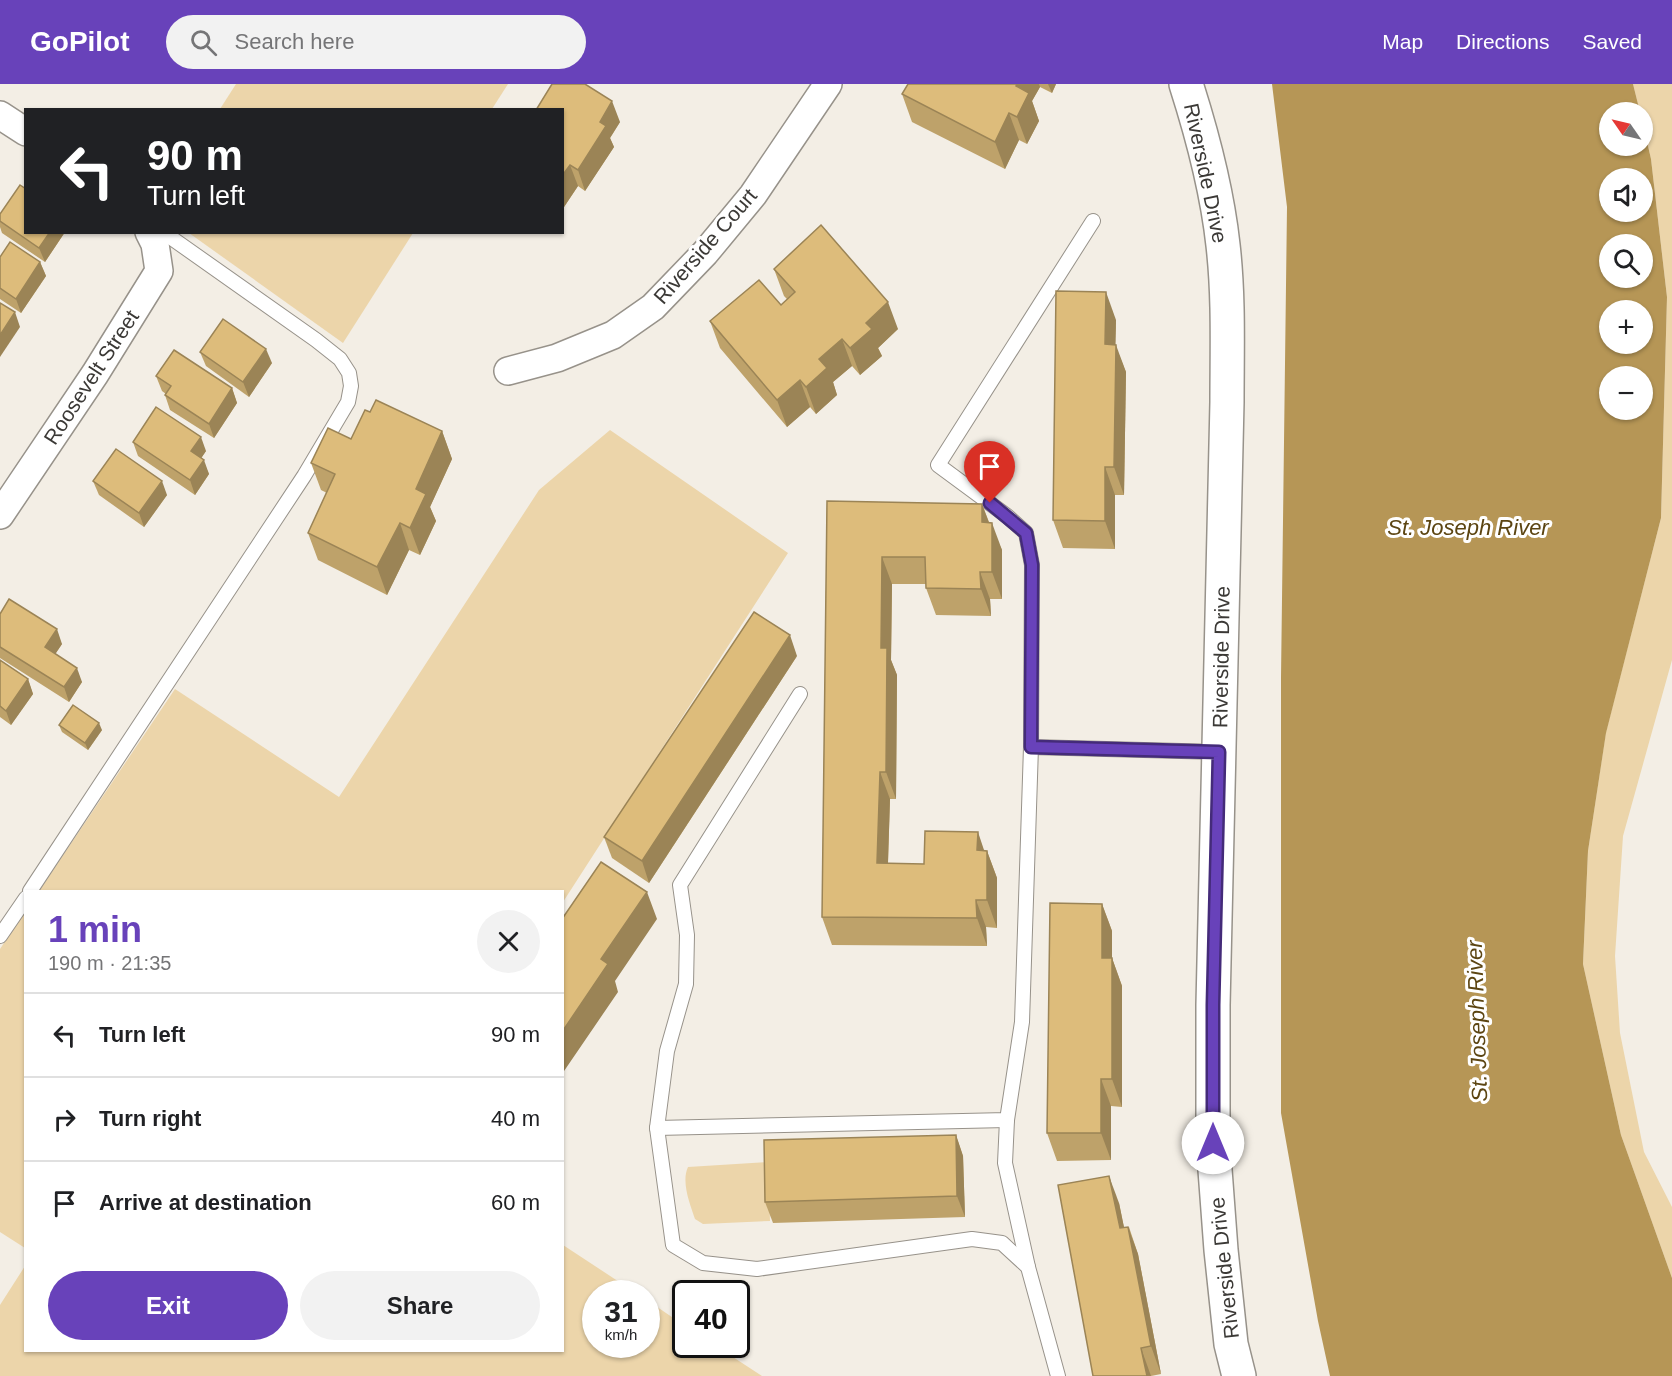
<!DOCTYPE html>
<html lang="en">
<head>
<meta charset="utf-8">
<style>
  :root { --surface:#fff; --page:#f2f2f2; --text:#202124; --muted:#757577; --line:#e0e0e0; --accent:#6842ba }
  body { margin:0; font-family:Arial,sans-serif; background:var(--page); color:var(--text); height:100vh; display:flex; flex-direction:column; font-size:22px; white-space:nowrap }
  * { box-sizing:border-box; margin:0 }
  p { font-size:20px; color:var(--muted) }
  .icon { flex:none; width:33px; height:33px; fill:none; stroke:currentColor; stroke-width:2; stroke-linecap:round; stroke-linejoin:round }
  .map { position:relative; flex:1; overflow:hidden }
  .side { position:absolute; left:24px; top:806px; width:540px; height:462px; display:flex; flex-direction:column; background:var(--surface); border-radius:0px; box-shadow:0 2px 4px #0004 }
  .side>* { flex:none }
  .hud { position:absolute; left:24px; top:24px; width:540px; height:126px; border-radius:0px; box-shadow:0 2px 4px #0004; background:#202124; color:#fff; overflow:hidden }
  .needle { width:39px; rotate:304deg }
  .tools { position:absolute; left:1599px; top:18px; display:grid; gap:12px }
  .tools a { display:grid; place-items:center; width:54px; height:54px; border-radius:50%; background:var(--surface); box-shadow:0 2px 4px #0004; font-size:30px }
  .speed { position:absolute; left:582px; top:1196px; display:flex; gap:12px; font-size:30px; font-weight:700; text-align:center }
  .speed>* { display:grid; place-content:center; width:78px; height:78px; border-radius:50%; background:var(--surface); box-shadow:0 2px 4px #0004; line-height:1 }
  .speed small { font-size:15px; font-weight:400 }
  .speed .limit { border:3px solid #111; border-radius:9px; background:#fff; color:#111 }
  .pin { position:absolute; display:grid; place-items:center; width:51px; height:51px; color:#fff; margin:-62px -26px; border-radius:50% 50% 50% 0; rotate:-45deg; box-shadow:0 0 6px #0007 }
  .pin .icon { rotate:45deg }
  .me { position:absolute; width:66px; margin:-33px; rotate:0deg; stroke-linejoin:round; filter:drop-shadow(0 0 4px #0008) }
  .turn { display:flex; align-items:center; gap:21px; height:126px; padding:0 24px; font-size:27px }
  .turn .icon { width:78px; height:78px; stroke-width:2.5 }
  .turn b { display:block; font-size:42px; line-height:51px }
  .round { display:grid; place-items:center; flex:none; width:63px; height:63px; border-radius:32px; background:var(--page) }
  .summary { display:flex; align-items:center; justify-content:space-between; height:102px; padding:0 24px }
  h1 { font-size:36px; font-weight:600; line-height:45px; color:var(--accent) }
  .action { display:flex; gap:12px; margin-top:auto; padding:12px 24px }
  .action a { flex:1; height:69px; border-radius:36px; background:var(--accent); color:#fff; font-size:24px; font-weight:600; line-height:69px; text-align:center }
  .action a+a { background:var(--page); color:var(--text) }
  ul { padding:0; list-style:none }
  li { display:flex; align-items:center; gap:18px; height:84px; padding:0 24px; border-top:2px solid var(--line) }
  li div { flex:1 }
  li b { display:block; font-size:22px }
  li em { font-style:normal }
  header { display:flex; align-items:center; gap:36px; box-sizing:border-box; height:84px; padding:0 30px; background:var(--accent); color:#fff }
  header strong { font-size:28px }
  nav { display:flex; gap:33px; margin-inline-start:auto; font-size:21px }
  .search { width:420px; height:54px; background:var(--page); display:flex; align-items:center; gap:15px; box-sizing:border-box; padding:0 21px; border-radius:33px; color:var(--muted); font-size:22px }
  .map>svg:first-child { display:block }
  .green { fill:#ecd5aa }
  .water { fill:#b69656; fill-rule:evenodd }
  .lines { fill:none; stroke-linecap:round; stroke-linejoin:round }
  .service-casing { stroke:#97928a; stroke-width:16 }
  .minor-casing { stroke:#97928a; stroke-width:30 }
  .tertiary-casing { stroke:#97928a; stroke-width:36 }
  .service { stroke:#fff; stroke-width:14 }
  .minor { stroke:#fff; stroke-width:27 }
  .tertiary { stroke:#fff; stroke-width:33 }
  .wall { fill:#bea26a }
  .shaded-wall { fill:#9b8456 }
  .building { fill:#ddbc7b; stroke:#9b8456; stroke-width:1.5 }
  .route-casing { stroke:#442b79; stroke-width:15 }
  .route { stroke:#6842ba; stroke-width:10 }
  .labels { text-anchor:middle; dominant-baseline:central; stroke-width:6; stroke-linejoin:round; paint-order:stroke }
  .street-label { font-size:21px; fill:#3b3936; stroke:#fff }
  .water-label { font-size:22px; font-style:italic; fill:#5c4512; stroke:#fff }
</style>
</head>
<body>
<header>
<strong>GoPilot</strong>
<div class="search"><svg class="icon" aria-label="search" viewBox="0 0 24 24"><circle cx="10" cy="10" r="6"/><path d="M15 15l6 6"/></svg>Search here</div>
<nav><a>Map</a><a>Directions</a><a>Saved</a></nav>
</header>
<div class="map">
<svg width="1672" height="1292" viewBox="0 0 1672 1292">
  <rect width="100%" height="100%" fill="#f3eee5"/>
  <g class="green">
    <polygon points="236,0 508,0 492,25 220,25"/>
    <polygon points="1633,0 1672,0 1672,576 1623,752 1615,872 1620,949 1644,1068 1672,1123 1672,1194 1621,1051 1583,880 1588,767 1606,648 1661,434 1667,213 1651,75 1643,40 1642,28 1640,28"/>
    <polygon points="189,149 413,149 343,259"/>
    <polygon points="610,346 788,469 563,818 562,807 39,807 175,605 339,713 539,406"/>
    <polygon points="25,827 25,1164 0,1148 0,865"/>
    <path d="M768,1078l2,59 -67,3 -8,-5c-5,-15 -14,-37 -7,-52z"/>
    <polygon points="563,1161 636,1209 596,1209 596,1260 646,1260 647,1216 685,1242 686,1260 713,1260 762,1292 0,1292 0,1221 25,1182 26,1266 562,1266"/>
  </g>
  <path class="water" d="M1272,0h361l7,28h-30v34h32l1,-22 8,35 16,138 -6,221 -55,215 -18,118 -5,113 38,171 51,143v98h-342l-12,-55 -37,-208v-435l6,-471zM1642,94v34h-32v-34zM1642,160v34h-32v-34zM1610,226h32v34h-32zM1610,292h32v34h-32z"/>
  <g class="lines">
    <g class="service-casing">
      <g id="service">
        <polyline points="1093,137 938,381 1007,432 1026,449 1032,481 1031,663 1219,668"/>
        <polyline points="800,610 680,801 687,851 686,900 667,967 657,1044 1007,1036 1022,938 1031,663"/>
        <polyline points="30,807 304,392 348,318 351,302 349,289 340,275 316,256 163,148"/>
        <polyline points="0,852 26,814"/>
        <polyline points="1007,1036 1005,1079 1028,1183"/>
        <polyline points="657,1044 673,1161 703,1179 757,1185 972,1155 1002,1159 1028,1183 1058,1292"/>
      </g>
    </g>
    <g class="minor-casing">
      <g id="minor">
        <polyline points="0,31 26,48"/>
        <polyline points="508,287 557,274 613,251 653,223 705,169 753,111 828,0"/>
        <polyline points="0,431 95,290 159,187 155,160 149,148"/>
      </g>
    </g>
    <g class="tertiary-casing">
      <path id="tertiary" d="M1186,0c17,53 31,106 37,161 6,52 4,105 4,157l-14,603v138l8,107 10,94 8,32"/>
    </g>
    <use href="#service" class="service"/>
    <use href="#minor" class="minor"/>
    <use href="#tertiary" class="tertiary"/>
  </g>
  <g class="wall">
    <polygon points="908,0 1056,0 1052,9 1040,3 1032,17 1039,37 1027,60 1019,56 1005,85 912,38 902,10"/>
    <polygon points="562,26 620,38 610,54 614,63 585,107 578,102 562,126"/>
    <polygon points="0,130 26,148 65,148 45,178 2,149 0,143"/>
    <polygon points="0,173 40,178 46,192 21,229 0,215"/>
    <polygon points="774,185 898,245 878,264 882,272 860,291 852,282 833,298 837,311 816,330 810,323 787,343 720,264 710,237 781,221 787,215 784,212"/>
    <polygon points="1116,236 1115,261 1126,288 1124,411 1115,411 1115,465 1063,464 1053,436"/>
    <polygon points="200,268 272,279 249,313 206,282"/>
    <polygon points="156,292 232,304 237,319 214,354 170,326 165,311 166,310 162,307"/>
    <polygon points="370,328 442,347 452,375 430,423 436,437 420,471 409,466 387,511 318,476 308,449 327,409 321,406 311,379 351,355"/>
    <polygon points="133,358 206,367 201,374 209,390 195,411 138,372"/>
    <polygon points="93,397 167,411 144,443 99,411"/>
    <polygon points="827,417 982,420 989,438 1002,466 1002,515 990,515 991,532 936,531 926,504 926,500 892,500 891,576 897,591 896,715 890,715 888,780 924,780 987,767 997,794 997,844 986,843 987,862 832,861 822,833"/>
    <polygon points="0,530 62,560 55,570 82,598 69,618 0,574"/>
    <polygon points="797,572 649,799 612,774 604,753"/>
    <polygon points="0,576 28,595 33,610 11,641 0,633"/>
    <polygon points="59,641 102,646 88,666 62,648"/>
    <polygon points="1102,820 1112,847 1112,874 1122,902 1122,1023 1111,1022 1111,1076 1057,1077 1047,1049"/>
    <polygon points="956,1051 963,1072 965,1133 773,1139 765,1118"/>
    <polygon points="1119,1119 1124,1144 1129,1143 1138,1170 1161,1290 1151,1292 1093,1292"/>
  </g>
  <g class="shaded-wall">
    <polygon points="1017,0 1039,0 1040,3 1032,17 1039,37 1027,60 1017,33 1016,2"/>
    <polygon points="1048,0 1056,0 1052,9"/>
    <polygon points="612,17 620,38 610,54 614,63 585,107 578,86 600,38"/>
    <polygon points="1009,29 1019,56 1005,85 995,58"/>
    <polygon points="570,81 578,102 562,126 562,92"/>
    <polygon points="50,148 65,148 45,178 39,164"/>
    <polygon points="40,178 46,192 21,229 16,215"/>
    <polygon points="1106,208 1116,236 1115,288 1105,260"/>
    <polygon points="888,218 898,245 878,264 882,272 860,291 850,264 866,239"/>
    <polygon points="15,228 20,243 0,273 0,251"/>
    <polygon points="842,255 852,282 833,298 837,311 816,330 806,303 819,275"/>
    <polygon points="1116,261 1126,288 1124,411 1114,383"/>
    <polygon points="266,265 272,279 249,313 243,298"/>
    <polygon points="800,296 810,323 787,343 777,316"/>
    <polygon points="232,304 237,319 214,354 209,340"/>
    <polygon points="442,347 452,375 430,423 436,437 420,471 410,444 416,405"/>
    <polygon points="201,353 206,367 196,382 191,367"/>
    <polygon points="204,376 209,390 195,411 190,396"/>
    <polygon points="1105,383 1115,411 1115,465 1105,437"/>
    <polygon points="162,397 167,411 144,443 139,429"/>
    <polygon points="982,420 992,447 982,438"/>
    <polygon points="400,439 409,466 387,511 377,483"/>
    <polygon points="992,439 1002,466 1002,515 992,488"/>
    <polygon points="882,473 892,500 891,576 897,591 896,715 886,688 881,564"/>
    <polygon points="980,488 990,515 991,532 981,505"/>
    <polygon points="57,545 62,560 50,578 45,563"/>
    <polygon points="790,551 797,572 649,799 642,777"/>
    <polygon points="77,584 82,598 69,618 64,603"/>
    <polygon points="28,595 33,610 11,641 6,627"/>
    <polygon points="99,639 102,646 88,666 85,659"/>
    <polygon points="880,688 890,715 887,807 877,779"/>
    <polygon points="978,748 987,775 987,767 997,794 997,844 987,816 977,766"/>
    <polygon points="647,808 657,835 615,897 618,908 562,990 562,948 601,875"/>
    <polygon points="976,816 986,843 987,862 977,834"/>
    <polygon points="1102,820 1112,847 1112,901 1102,874"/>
    <polygon points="1112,874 1122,902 1122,1023 1112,995"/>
    <polygon points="1101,995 1111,1022 1111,1076 1101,1049"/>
    <polygon points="956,1051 963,1072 965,1133 957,1112"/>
    <polygon points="1109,1092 1119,1119 1130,1172 1120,1144"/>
    <polygon points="1128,1143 1138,1170 1161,1290 1151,1262"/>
    <polygon points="1141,1264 1151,1292 1147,1292"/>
  </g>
  <g class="building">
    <polygon points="552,0 585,0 612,17 600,38 606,42 578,86 570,81 562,92 562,26 536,26"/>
    <polygon points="908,0 1017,0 1016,2 1029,9 1017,33 1009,29 995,58 902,10"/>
    <polygon points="20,101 26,105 26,148 50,148 39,164 0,137 0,130"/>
    <polygon points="821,141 888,218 866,239 872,245 850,264 842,255 819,275 827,284 806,303 800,296 777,316 710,237 759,196 781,221 795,208 774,185"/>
    <polygon points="10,158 40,178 16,215 0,204 0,173"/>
    <polygon points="1056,207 1106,208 1105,260 1116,261 1114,383 1105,383 1105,437 1053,436"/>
    <polygon points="0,219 15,228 0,251"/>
    <polygon points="223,235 266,265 243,298 200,268"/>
    <polygon points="174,266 232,304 209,340 165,311 171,302 156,292"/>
    <polygon points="376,316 442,347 416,405 426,410 410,444 400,439 377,483 308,449 335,390 311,379 328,344 351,355 365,326 370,328"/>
    <polygon points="156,323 201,353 191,367 204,376 190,396 133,358"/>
    <polygon points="116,365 162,397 139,429 93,397"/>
    <polygon points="827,417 982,420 982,438 992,439 992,488 980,488 981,505 926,504 925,473 882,473 881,564 887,564 886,688 880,688 877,779 924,780 925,747 978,748 977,766 987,767 987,816 976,816 977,834 822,833"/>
    <polygon points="9,515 57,545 45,563 77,584 64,603 0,563 0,530"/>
    <polygon points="754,528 790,551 642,777 604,753"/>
    <polygon points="0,576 28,595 6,627 0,622"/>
    <polygon points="73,621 99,639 85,659 59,641"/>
    <polygon points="601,778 647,808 601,875 608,880 562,948 562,835"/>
    <polygon points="1050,819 1102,820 1102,874 1112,874 1112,995 1101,995 1101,1049 1047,1049"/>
    <polygon points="956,1051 957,1112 765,1118 764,1056"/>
    <polygon points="1109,1092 1120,1144 1128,1143 1151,1262 1141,1264 1147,1292 1093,1292 1058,1101"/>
  </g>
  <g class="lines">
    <g class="route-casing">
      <polyline id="route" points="990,419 1026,449 1032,481 1031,663 1219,668 1213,921 1213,1059"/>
    </g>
    <use href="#route" class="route"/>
  </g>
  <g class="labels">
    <g class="street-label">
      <text transform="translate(1206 89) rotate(78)">Riverside Drive</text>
      <text transform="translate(705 162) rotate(-49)">Riverside Court</text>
      <text transform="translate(91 293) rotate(-57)">Roosevelt Street</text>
      <text transform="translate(1221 573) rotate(-89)">Riverside Drive</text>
      <text transform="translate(1224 1184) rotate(-96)">Riverside Drive</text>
    </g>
    <g class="water-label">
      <text x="1468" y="443">St. Joseph River</text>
      <text transform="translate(1477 937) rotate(-92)">St. Joseph River</text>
    </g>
  </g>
</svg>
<div class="tools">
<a><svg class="needle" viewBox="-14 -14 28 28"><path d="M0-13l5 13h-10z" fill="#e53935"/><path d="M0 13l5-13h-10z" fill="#757577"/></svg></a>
<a><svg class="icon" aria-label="sound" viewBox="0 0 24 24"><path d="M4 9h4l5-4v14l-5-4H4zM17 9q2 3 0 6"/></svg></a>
<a><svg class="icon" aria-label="search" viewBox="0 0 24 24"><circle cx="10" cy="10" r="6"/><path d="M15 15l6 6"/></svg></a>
<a>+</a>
<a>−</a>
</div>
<div class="speed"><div>31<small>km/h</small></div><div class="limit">40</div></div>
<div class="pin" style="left:990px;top:419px;background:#d93025"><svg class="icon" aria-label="arrive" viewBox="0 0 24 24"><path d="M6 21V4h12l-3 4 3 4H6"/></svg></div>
<svg class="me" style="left:1213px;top:1059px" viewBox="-20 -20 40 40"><circle r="19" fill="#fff"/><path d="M0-13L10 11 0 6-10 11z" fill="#6842ba"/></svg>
<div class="hud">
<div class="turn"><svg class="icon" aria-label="left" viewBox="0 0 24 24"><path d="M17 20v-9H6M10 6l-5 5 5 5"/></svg><div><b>90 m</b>Turn left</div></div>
</div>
<section class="side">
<div class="summary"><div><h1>1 min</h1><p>190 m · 21:35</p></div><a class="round"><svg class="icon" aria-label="close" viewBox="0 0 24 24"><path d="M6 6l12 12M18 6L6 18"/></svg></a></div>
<ul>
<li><svg class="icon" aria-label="left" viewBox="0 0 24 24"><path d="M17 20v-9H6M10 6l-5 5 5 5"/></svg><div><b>Turn left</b></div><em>90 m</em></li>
<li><svg class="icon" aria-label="right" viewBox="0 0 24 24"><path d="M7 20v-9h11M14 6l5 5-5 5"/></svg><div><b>Turn right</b></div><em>40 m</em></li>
<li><svg class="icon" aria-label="arrive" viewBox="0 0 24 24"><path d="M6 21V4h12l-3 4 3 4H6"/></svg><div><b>Arrive at destination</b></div><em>60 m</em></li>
</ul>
<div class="action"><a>Exit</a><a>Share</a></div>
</section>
</div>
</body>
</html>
